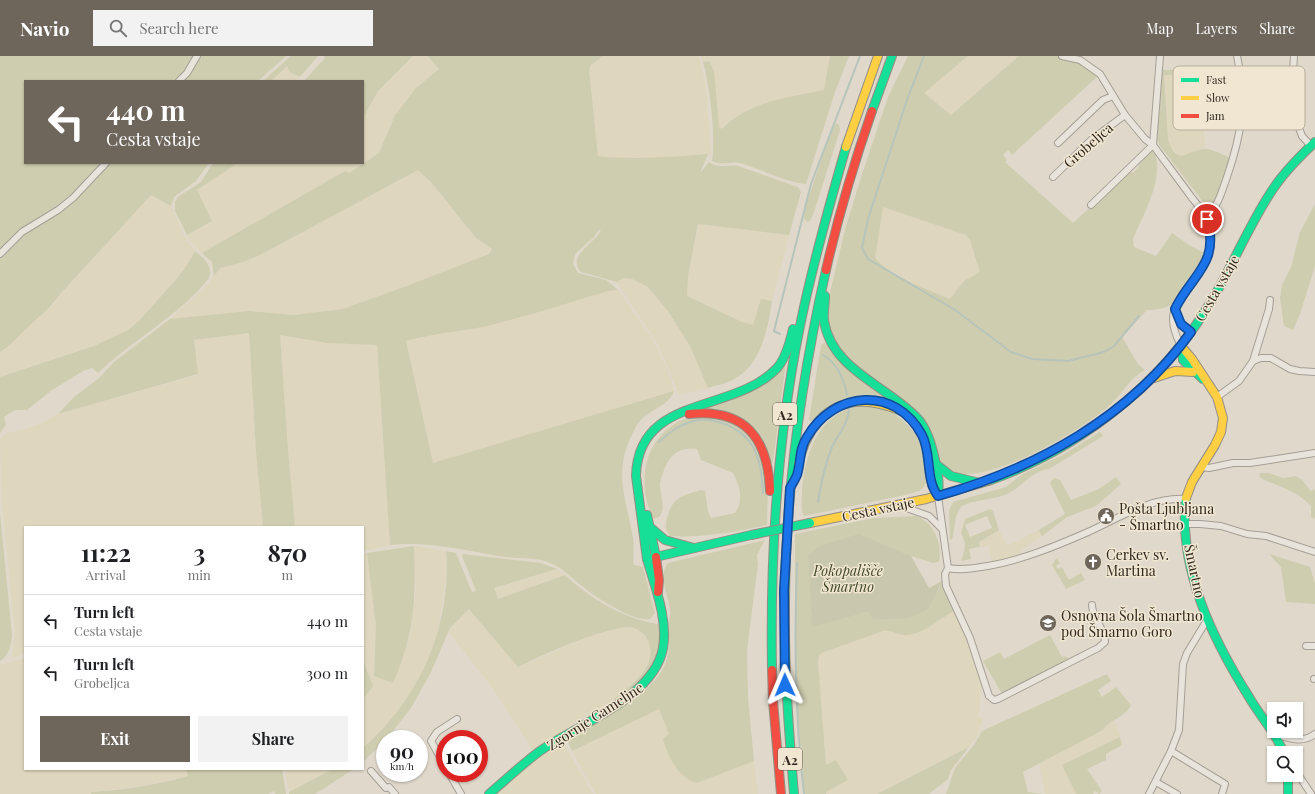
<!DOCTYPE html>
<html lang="en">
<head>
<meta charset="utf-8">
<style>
  :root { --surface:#fff; --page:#f2f2f2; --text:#202124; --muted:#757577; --line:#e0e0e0; --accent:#6e655b }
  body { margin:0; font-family:"Playfair Display",serif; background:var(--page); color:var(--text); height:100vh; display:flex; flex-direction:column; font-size:15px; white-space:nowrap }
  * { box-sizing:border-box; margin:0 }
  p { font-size:13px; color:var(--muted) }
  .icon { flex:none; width:22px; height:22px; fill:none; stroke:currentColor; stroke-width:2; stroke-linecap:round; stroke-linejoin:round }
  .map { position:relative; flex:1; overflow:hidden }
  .sheet { position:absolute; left:24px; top:470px; width:340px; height:244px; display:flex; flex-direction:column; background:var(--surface); border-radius:0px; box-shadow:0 1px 3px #0004 }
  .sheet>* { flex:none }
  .hud { position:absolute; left:24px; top:24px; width:340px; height:84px; border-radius:0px; box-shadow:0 1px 3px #0004; background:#6e655b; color:#fff; overflow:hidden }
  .fabs { position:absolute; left:1267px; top:646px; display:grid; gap:8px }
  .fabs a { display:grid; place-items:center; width:36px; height:36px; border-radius:0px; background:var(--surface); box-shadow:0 1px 3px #0004; font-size:20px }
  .speed { position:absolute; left:376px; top:674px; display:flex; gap:8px; font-size:20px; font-weight:700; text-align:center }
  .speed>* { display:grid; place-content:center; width:52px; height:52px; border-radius:50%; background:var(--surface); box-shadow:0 1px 3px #0004; line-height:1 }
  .speed small { font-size:10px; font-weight:400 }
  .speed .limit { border:6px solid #d22; background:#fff; color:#111 }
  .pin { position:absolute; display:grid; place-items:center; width:34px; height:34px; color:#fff; margin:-17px; border:2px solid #fff; border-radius:50%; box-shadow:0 1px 4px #0007 }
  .me { position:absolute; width:44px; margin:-22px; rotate:359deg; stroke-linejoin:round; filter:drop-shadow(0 0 3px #0008) }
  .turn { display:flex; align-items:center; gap:14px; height:84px; padding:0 16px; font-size:18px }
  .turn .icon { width:52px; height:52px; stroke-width:2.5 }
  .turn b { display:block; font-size:28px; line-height:34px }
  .eta { display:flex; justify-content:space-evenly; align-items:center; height:68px; text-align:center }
  .eta b { font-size:24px; font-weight:700; line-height:28px }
  .primary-button { display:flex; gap:8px; margin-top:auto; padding:8px 16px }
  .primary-button a { flex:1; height:46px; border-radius:0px; background:var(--accent); color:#fff; font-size:16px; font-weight:700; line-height:46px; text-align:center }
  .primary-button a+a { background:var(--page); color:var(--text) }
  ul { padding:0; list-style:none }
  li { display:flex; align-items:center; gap:12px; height:52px; padding:0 16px; border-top:1px solid var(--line) }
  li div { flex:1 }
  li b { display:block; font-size:15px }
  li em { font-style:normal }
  header { display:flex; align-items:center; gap:24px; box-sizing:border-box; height:56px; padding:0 20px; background:var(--accent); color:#fff }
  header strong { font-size:19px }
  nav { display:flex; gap:22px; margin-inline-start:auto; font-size:14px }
  .search { width:280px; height:36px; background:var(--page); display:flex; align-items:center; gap:10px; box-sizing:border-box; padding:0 14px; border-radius:0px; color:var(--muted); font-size:15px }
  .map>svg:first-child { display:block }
  .farmland { fill:#ded6bd }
  .green { fill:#cecdaf; fill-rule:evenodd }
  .cemetery { fill:#c9c8ae }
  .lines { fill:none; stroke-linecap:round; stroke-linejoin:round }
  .stream { stroke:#b6c4bb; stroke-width:2 }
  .street-casing { stroke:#a59e95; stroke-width:8 }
  .fast-casing { stroke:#948e84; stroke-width:10 }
  .slow-casing { stroke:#948e84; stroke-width:10 }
  .jam-casing { stroke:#948e84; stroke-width:10 }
  .street { stroke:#e8e4dc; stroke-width:6 }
  .fast { stroke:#16e098; stroke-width:8 }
  .slow { stroke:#ffcf43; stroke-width:8 }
  .jam { stroke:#f24e42; stroke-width:8 }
  .fast-bridge-casing { stroke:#948e84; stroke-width:10; stroke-linecap:butt }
  .fast-bridge { stroke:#16e098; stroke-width:8 }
  .route-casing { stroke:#114b97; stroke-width:10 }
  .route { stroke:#1a73e8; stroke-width:7 }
  .labels { text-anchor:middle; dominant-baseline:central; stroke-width:3; stroke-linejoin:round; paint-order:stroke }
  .shield { fill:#f0e6d1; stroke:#6a6054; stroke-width:1 }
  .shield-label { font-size:13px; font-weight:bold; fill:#31271e }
  .street-label { font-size:14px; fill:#31271e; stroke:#f0e6d1 }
  .poi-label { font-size:14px; fill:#31271e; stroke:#f0e6d1; text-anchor:start }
  .park-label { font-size:14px; font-style:italic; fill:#434b27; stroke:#f0e6d1 }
  .key { fill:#f0e6d1; stroke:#b7ad9b; stroke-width:1 }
  .key-label { font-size:11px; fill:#31271e }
</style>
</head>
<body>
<header>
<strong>Navio</strong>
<div class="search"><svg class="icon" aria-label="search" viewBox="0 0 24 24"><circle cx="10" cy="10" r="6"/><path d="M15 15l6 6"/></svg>Search here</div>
<nav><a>Map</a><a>Layers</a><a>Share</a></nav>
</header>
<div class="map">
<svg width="1315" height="738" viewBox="0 0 1315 738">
  <rect width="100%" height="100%" fill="#e0d9cb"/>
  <g class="farmland">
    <polygon points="413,0 428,0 439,13 408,41 391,66 379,97 363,107 363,62 366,54 378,35"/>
    <polygon points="603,0 699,0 706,30 711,98 661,102 619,102 598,100 589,14 591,9"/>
    <polygon points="701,0 830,0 824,34 749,53 728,66 722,73 719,72 709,5 703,6"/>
    <polygon points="968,0 1019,0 951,59 924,37"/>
    <polygon points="287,10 297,21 300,21 296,25 271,25"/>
    <polygon points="1201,18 1205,92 1190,98 1178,99 1170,93 1168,83 1164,19"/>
    <polygon points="238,107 362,107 349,117 345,115 202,197 190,185 187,179 212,165 197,134"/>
    <polygon points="418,114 431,126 476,182 492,193 489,198 412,228 343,253 294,259 249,255 170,263 209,227 219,212 243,206 260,199"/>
    <polygon points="151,139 171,150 184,180 195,195 189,206 179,220 140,264 128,274 94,290 0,321 0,296 9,291 25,273 52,250 61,237"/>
    <polygon points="882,151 966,179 970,184 981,216 964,225 950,244 915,229 880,208 875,202"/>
    <polygon points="699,168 789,179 772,245 761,243 754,269 742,266 687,240 688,220"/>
    <polygon points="623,222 632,223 648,231 668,255 690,290 708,332 679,339 659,290 617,226"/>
    <polygon points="618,234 650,279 667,313 674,335 433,407 406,285 430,278 460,275 496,268 608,235"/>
    <polygon points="249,277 256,395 263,471 25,471 25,598 12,602 15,575 2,446 0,383 5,378 38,369 58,358 198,319 194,284"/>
    <polygon points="280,279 327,287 377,289 390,489 363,495 363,471 295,471 288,394"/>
    <polygon points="999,474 1007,490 1039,474 1042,480 1025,492 1016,501 992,507 988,490 980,491 979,486"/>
    <polygon points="414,490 446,495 446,520 438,575 429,602 408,643 386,671 363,692 363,640 364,642 373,630 363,604 363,498 367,497 376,570 374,620 400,612 410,582 416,536"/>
    <polygon points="557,513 565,519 498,543 494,533"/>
    <polygon points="470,552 480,565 526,608 587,581 625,571 639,574 647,580 650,590 649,604 637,626 612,645 573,668 533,695 494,634 449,576 450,572"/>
    <polygon points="954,555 970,588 983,630 981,632 979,662 983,662 977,680 969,691 877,738 826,738 826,709 818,606 819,599 824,596 883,575 889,574 903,579 933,567"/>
    <polygon points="25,602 25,713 186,713 188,720 142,730 91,736 91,738 0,738 0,609"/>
    <polygon points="659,653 669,678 697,727 754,705 758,738 596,738 572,695"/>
    <polygon points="1115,665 1120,681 1062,709 1076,738 1045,738 1039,707 1103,674 1107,668"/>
    <polygon points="562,685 593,738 494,738 538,702"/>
    <polygon points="285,713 333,713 289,736"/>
  </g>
  <g class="green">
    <polygon points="0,0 196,0 177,25 25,25 25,107 104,107 82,132 0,196"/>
    <polygon points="198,0 286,0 258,25 181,25"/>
    <polygon points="291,0 318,0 300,21 290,16 287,10 271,25 263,25"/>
    <polygon points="324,0 413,0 378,35 363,62 363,25 304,25 325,2"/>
    <path d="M428,0h175l-12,9 -2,5 9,86c37,4 74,1 110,-2l-8,19 9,-11c9,7 19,2 29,4l60,21 3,5 -12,43 -91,-11 -10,52 -1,20 55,26 11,3 8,-26 11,2c-4,28 -11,64 -38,78 -7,5 -18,6 -26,9l-18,-42 -22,-35 -20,-24 -16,-8 -9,-1 -6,4 -36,-10c-15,-17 14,-28 20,-42h-2l-5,7 -19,17 -2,10 5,9 28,7 12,10 -10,1c-40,12 -80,25 -121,35 -27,6 -54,7 -81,15l27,122 241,-72c-4,14 -25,19 -34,30 -4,4 -6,10 -9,16 -18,36 -4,65 2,101 2,9 -1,22 1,27l9,2 12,46 -5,6c-17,3 -55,-22 -68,-33 -11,-8 -19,-18 -32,-23 -14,-6 -30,-4 -45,-6 -38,-6 -77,-16 -115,-12l-13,-200 -50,-2 -47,-8 8,115 7,77h-32l-7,-76 -7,-118 -55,7 4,34 -140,40 15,-16 26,-20 15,-16 56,-43 79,-8 45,4 49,-6 69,-25 77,-30 3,-5 -16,-11 -45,-56 -13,-12 -158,85 -17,7 -23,6 -6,8 -2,-14 -10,-9 143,-82 4,2 30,-20 16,-38 21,-27 23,-19z"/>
    <path d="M830,0h19l-14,36 -29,92c-23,-2 -44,-15 -66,-21 -9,-2 -20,3 -28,-2 4,-27 -2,-72 -9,-99l6,-1 5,10 5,56 3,2c24,-27 68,-32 102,-39z"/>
    <path d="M908,0h60l-44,37 27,22 68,-59h39l22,6 19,13 -87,80 -4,-5 -5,5 4,5 -2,2 68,61 57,-52 3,2 6,-7 -1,-2 13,-14h3c11,28 -10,63 -21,89l1,8 22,9 16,-23 17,12 17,9c-7,15 -21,38 -33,49 -6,6 -18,7 -26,7l-25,27 16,27 7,6c-16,8 -23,25 -36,36 -30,26 -109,72 -149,68 -5,-1 -11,-4 -17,-6l-12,-31 -71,-65 -25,-30 -6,-17 -2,-20 18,-75 17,-56 26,-77zM883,151l83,28 4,5 10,32 -16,9 -14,18c-22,-9 -60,-23 -75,-41z"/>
    <path d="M1217,13l10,46 -24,8 -3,-49 -36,1 4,64c8,28 18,12 36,10 7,-1 20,6 27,9l-17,47 -6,3 -48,-62 -3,-6 4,-70z"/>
    <polygon points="836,67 839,68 840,74 813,159 810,165 807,166 804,162 805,152 832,72"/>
    <path d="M107,107h102l-13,18 -22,16 -3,9 -20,-11 -90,98c-10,15 -23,24 -35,36 -9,8 -15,17 -26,23v-96l23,-23 39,-24z"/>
    <polygon points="213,107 238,107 197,134 212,165 187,179 175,155 175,146 178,141 201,126"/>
    <polygon points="1315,148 1315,210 1300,258 1293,274 1284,270 1280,242 1282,229 1291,211 1300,176"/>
    <path d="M195,195c9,7 18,15 14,27 -30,38 -77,62 -111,95l-6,-5 -9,3 -31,19 -25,20h-12l-11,7 2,8 -6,8v-56l94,-31 34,-16 12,-10 39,-44 10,-14z"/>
    <polygon points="824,287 826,287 886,341 884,344 871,341 812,365 809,364 821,289"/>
    <polygon points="786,306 773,406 771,407 761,381 706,352"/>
    <path d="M855,351c9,0 20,-1 28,2 30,10 51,46 42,77l-6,5 -14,4 -101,21c-4,-7 -2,-16 -2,-24 2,-34 15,-77 53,-85z"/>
    <path d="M699,359l29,4 28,22 12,45 -1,39c-32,7 -65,13 -97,11 -5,-6 -5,-10 -3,-18 6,-21 14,-22 34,-28l4,1 3,20 3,7 24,-5c9,-12 5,-27 -2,-40l-32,-13 -4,-11c-18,-3 -29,7 -34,24 -1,3 -3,8 -3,12 0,11 7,22 -1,32l-6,2c-20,-43 -5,-95 46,-104z"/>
    <path d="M1100,376l3,4 -54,33c-16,1 -27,18 -42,25 -14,6 -31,5 -45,12 -9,9 -6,22 -10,33l-2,1 -1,-30 4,-8 53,-15 15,-12 45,-22z"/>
    <path d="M1260,417h9l14,5 13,-2 6,4 9,11 4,-2v30l-4,-2v-11c-12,-14 -32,-20 -49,-27l-3,-3z"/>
    <polygon points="1116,421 1121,428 1096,450 1067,461 1042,480 1039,474 1065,458 1050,427 1054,422 1060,424 1071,444 1099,433"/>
    <path d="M990,453l3,2 6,19 -20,12 1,5 -11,2 2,10 -10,2c4,-10 6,-18 0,-28l4,-14zM987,460l5,12 -22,9 -5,-12z"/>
    <path d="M0,457l12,122c-1,10 -3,21 -12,26z"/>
    <path d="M916,460c18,6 27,29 23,46l-6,1 -22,-7 -32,-13 -71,13 4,65 2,5 54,-14 5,8 33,-1 23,-11 13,-27 12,30c-14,7 -32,25 -50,24 -7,0 -12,-5 -21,-4l-59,21 -5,3 -1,7 8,103 10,-5 12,20 -22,12v2h-22l-9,-123v-137l79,-16z"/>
    <path d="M765,484l-8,15 1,9 -11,86 1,47 6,64 -57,22c-19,-5 -30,-28 -34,-44l6,-5 -10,-25 -87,42 -5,-12c32,-21 72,-35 94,-67 11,-16 7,-32 8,-50 0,-4 2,-8 1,-12 -1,-15 -13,-34 -2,-47z"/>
    <path d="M414,490c2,53 1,88 -21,137l-19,-7 2,-50 -9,-73z"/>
    <path d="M446,495l10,2 16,39 4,-1 -14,-35 1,-2 78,9 16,6 -63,19 4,11 67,-24c26,24 57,43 93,49 10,36 -18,62 -46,77 16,-15 45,-30 37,-58 -3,-10 -12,-16 -23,-16 -5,0 -12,3 -18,4 -31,8 -61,22 -90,36l-49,-58 -19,19 -19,44 -20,36 -26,33 -22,21v-14c56,-48 89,-122 83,-197z"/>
    <polygon points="1269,498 1310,511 1315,528 1315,548 1286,546 1281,511"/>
    <polygon points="1061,500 1057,503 1060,507 1056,510 1058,513 1062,511 1069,524 1081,517 1085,524 1066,533 1052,509 1056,503"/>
    <polygon points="1050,579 1062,601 1065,600 1069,603 1002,638 983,605 1000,596 1004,603"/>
    <polygon points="363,604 373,630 364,642 363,640"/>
    <path d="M1107,618l4,7 -13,9 4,7 14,-10 15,18c-6,13 -21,14 -28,25l-80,42 5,20 14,2h-96l9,-26 19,-23 8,-14z"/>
    <polygon points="1120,681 1122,689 1106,698 1106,704 1087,713 1102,735 1099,738 1095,735 1093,738 1076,738 1062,709"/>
    <polygon points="969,691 951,714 948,723 929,738 877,738"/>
    <path d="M186,713h96l4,25h-11l-1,-3 -6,3h-177v-2c33,-2 65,-7 97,-16z"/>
    <polygon points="333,713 354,713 315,738 289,738 289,736"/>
  </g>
  <polygon class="cemetery" points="859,478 911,500 929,532 942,525 929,552 923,556 906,563 873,564 868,556 812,571 808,500 819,490"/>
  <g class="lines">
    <g class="stream">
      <polyline points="924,0 907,44 868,163 862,192 868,203 955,254 1011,296 1032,303 1068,305 1104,296 1114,290 1139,260"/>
      <polyline points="780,278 774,275 811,128 860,0"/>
      <path d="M823,299c14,8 21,25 24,40"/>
      <path d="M659,386c9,-8 17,-15 28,-19 24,-10 58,5 68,28 6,13 7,27 8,42"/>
      <path d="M818,446c3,-18 6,-35 13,-52 5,-14 18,-26 18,-42"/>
      <path d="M797,507c-3,77 -2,154 7,231"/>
    </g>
    <g class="street-casing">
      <g id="street">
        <path d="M1062,0l18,4 20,14 25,41 20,24 8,6c13,18 26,35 39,53 5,6 12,14 15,22 19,49 -34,65 -34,100 0,9 4,18 8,26"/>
        <polyline points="1294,0 1292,32 1300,62 1299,72 1302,80 1311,90"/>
        <polyline points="179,25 187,17 197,0"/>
        <polyline points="1058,87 1103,44 1113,40"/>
        <polyline points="1053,121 1091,84 1125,59"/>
        <polyline points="1091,149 1153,89 1160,0"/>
        <path d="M1207,163c11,-14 14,-25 20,-42 15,-44 20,-75 10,-121"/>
        <polyline points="0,198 22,176 58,154 73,142 106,107"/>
        <polyline points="1175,254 1181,268 1191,276"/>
        <polyline points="1253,305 1269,253 1270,244"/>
        <polyline points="1217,341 1239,325 1253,305 1261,302 1271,302 1290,313 1299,315 1315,316"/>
        <polyline points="1202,411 1209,412 1233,407 1250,407 1315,397"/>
        <polyline points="938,440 948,512"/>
        <polyline points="898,449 929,460 942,473"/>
        <polyline points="1186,468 1200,468 1221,470 1247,478 1266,480 1315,496"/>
        <path d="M948,512l-3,6 1,12 24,52 19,58 5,4 4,-1 100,-51 7,-6c0,-14 -13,-23 -13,-37"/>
        <path d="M948,512c13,3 27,0 40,-2 34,-6 68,-20 100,-34 31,-14 63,-35 97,-33"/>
        <polyline points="1306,590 1315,590"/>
        <polyline points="1314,623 1315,623"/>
        <path d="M1274,678c14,4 28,10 41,0"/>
        <polyline points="1171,695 1225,728 1222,738"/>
        <polyline points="445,710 431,685 437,676 457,663"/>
        <polyline points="371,715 386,732 389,731 395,738"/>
        <polyline points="1296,715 1311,738"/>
        <polyline points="449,717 461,738"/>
        <polyline points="1156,726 1177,738"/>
        <polyline points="1149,738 1171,695 1179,674 1183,608 1187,597 1207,564"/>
      </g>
    </g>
    <g class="fast-casing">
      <g id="fast">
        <polyline points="872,55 892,0"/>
        <path d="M825,240c0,8 -2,17 -1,25 8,50 65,65 95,99 9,11 13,26 16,40 3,12 5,23 3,36"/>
        <polyline points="1181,290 1183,304 1203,323"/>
        <polyline points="937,409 951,420 980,427"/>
        <path d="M988,425c95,-33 179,-101 228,-188 19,-33 34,-69 55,-101 12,-19 28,-35 44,-50"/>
        <path d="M1186,442c-8,70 26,140 63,199 11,19 26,35 35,56"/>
        <polyline points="647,459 656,501"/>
        <polyline points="651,472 665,484 694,492"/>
        <path d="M647,503l-11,-83c2,-82 98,-62 141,-108 9,-10 13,-26 16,-39"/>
        <path d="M772,614c-2,-115 5,-231 28,-344 12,-60 29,-120 46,-179"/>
        <polyline points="1288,719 1288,738"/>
        <path d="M489,738c17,-14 33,-30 51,-43 38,-27 114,-53 123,-103 5,-29 -8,-61 -16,-89l104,-24"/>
        <path d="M794,738c-5,-62 -10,-125 -9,-188 0,-113 16,-225 41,-336"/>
      </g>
    </g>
    <g class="slow-casing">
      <g id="slow">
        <polyline points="846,91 878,0"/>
        <polyline points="1181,290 1192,303 1217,341 1223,362 1221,376 1215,389 1192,426 1186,442"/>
        <polyline points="1154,322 1175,315 1193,316"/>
        <polyline points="929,407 932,429 938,440"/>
        <path d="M798,408c14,-55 50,-76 103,-53"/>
        <polyline points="810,467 926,443 988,425"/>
      </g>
    </g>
    <g class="jam-casing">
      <g id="jam">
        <path d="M826,214c12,-53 28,-107 46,-159"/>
        <path d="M689,358c56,-6 79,24 81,77"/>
        <polyline points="656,501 659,524 658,536"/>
        <polyline points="772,614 773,645 781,738"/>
      </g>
    </g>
    <use href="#street" class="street"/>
    <use href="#fast" class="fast"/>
    <use href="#slow" class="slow"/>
    <use href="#jam" class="jam"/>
    <g class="fast-bridge-casing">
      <polyline id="fast-bridge" points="751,479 810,467"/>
    </g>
    <use href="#fast-bridge" class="fast-bridge"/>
  </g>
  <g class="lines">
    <g class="route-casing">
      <path id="route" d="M785,629l-1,-95 6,-102c2,-4 5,-8 7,-13 4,-13 2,-26 10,-38 27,-46 88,-52 115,-2 10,19 3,44 16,61 99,-28 192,-79 253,-164l-10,-8 -6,-15c17,-35 45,-45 32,-90"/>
    </g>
    <use href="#route" class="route"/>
  </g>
  <defs>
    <g id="civic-disc" transform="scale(0.9)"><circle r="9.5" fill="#6e655b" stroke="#f0e6d1"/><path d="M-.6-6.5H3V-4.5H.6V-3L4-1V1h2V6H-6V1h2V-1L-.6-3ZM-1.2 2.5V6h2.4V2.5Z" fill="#fff"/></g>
    <g id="church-disc" transform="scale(0.9)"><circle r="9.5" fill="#6e655b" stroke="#f0e6d1"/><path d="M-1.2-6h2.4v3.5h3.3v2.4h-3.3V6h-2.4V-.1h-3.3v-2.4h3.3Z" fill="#fff"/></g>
    <g id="school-disc" transform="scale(0.9)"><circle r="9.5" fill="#6e655b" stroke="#f0e6d1"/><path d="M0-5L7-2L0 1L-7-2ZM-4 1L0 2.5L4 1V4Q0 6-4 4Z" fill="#fff"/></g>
  </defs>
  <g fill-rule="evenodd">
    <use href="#civic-disc" x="1106" y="460"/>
    <use href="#church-disc" x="1093" y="506"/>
    <use href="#school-disc" x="1048" y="567"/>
  </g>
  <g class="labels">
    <g class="shield">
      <rect x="773" y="347" width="24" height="22" rx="3"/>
      <rect x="778" y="692" width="24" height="22" rx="3"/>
    </g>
    <g class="shield-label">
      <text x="785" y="358">A2</text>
      <text x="790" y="703">A2</text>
    </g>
    <g class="street-label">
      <text transform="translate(1088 89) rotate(-41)">Grobeljca</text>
      <text transform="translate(1217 232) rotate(-60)">Cesta vstaje</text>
      <text transform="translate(878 453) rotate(-12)">Cesta vstaje</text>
      <text transform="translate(1195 515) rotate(78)">Šmartno</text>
      <text transform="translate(595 660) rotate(-33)">Zgornje Gameljne</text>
    </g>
    <g class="poi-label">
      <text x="1119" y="452">Pošta Ljubljana<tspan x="1119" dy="16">- Šmartno</tspan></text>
      <text x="1106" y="498">Cerkev sv.<tspan x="1106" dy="16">Martina</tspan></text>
      <text x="1061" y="559">Osnovna Šola Šmartno<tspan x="1061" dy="16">pod Šmarno Goro</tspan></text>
    </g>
    <g class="park-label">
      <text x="848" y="514">Pokopališče<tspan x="848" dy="16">Šmartno</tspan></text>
    </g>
  </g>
  <rect x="1173" y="10" width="132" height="64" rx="6" class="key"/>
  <rect x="1181" y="22" width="18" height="4" fill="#16e098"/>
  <rect x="1181" y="40" width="18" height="4" fill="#ffcf43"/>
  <rect x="1181" y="58" width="18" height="4" fill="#f24e42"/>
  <g class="key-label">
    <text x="1206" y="28">Fast</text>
    <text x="1206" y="46">Slow</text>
    <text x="1206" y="64">Jam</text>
  </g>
</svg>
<div class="fabs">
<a><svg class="icon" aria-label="sound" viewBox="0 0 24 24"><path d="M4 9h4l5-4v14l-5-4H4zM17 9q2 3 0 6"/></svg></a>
<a><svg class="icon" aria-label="search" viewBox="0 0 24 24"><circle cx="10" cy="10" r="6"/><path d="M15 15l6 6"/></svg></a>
</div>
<div class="speed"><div>90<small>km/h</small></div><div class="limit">100</div></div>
<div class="pin" style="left:1207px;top:163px;background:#d93025"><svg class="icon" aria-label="arrive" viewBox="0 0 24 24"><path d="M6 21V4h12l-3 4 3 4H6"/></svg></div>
<svg class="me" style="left:785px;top:629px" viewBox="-20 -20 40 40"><path d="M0-17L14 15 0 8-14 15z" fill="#1a73e8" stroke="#fff" stroke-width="4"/></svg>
<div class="hud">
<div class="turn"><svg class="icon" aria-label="left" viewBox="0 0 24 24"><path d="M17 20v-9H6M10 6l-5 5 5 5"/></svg><div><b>440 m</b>Cesta vstaje</div></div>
</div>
<section class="sheet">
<div class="eta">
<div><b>11:22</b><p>Arrival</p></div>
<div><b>3</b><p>min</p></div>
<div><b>870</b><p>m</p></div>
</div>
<ul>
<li><svg class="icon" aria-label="left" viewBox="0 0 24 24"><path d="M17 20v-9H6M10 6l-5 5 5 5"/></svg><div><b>Turn left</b><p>Cesta vstaje</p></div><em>440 m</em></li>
<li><svg class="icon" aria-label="left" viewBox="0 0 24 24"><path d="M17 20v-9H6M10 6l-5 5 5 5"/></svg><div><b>Turn left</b><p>Grobeljca</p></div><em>300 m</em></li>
</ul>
<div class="primary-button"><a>Exit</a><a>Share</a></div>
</section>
</div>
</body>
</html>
